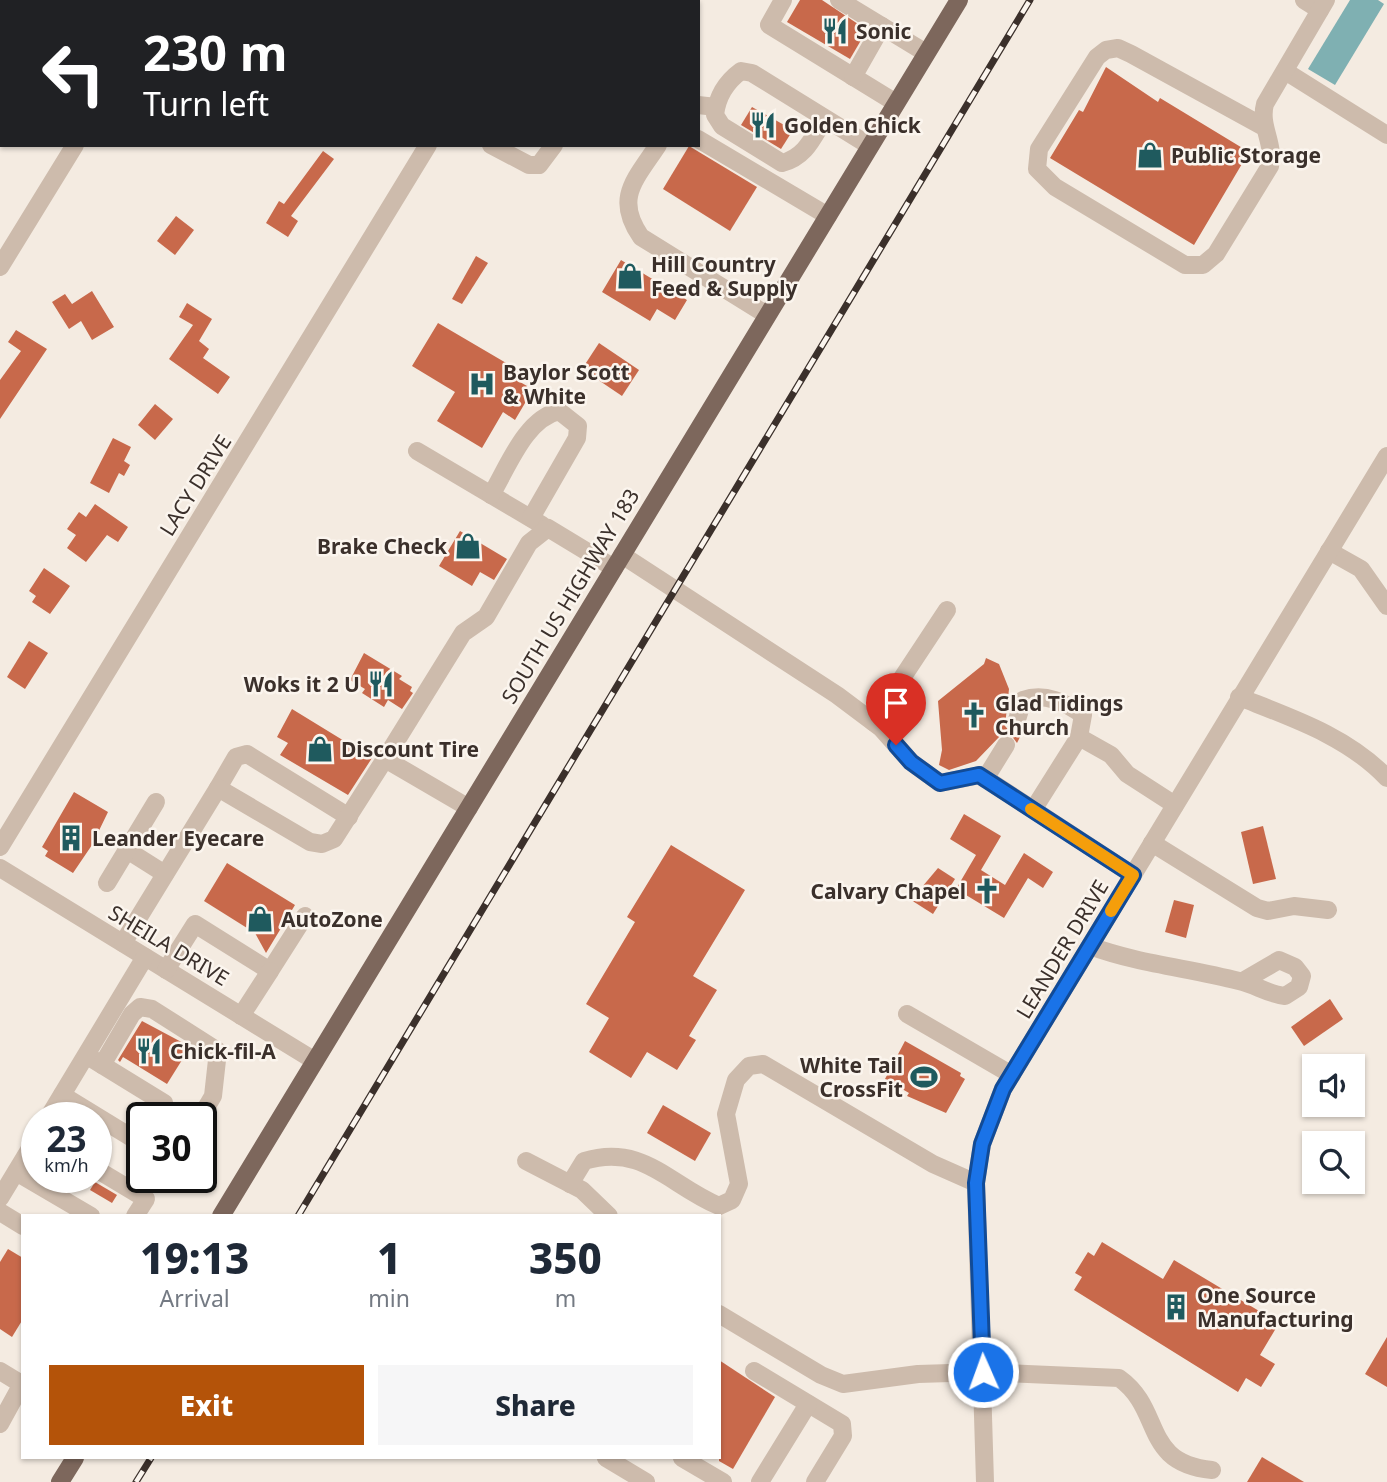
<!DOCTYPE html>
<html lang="en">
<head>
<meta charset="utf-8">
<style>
  :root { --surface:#fff; --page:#f6f6f7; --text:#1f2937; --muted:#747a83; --accent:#b45309 }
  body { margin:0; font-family:"Noto Sans",sans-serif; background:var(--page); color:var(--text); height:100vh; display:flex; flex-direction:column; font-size:26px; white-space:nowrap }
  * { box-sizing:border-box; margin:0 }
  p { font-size:23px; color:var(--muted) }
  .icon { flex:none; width:38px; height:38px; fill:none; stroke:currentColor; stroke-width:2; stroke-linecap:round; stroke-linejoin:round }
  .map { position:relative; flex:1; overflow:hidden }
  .panel { position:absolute; left:21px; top:1214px; width:700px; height:245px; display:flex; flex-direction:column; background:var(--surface); border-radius:0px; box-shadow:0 2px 5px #0004 }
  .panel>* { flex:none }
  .hud { position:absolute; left:0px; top:0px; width:700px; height:147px; box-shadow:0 2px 5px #0004; background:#202124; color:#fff; overflow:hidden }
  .buttons { position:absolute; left:1302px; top:1054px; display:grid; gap:14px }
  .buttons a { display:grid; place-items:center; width:63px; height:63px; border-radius:0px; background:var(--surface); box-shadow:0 2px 5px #0004; font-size:35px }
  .speed { position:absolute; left:21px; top:1102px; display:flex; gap:14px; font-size:35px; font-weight:700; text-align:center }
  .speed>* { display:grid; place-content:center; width:91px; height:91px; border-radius:50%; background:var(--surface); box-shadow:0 2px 5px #0004; line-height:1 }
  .speed small { font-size:18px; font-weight:400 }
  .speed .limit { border:4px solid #111; border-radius:10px; background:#fff; color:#111 }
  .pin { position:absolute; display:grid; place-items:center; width:60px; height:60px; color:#fff; margin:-72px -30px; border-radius:50% 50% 50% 0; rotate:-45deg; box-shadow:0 0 7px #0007 }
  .pin .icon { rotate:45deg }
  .me { position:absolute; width:77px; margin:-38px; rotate:358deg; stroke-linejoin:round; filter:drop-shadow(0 0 5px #0008) }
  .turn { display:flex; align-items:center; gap:24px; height:147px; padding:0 28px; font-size:32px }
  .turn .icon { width:91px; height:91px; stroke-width:2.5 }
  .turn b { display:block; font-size:49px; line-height:60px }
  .eta { display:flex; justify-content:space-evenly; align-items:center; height:119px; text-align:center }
  .eta b { font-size:42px; font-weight:800; line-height:49px }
  .cta { display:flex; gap:14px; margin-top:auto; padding:14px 28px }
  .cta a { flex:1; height:80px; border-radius:0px; background:var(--accent); color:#fff; font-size:28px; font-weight:800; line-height:80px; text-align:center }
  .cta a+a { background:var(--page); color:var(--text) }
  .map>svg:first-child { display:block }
  .water { fill:#7fb0b2 }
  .building { fill:#c8694b }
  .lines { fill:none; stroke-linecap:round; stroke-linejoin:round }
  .minor { stroke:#cdbbac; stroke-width:18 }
  .major { stroke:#7d675c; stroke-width:18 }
  .rail-casing { stroke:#3b302b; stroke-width:7 }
  .rail { stroke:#fbf5ee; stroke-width:4.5; stroke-dasharray:13; stroke-linecap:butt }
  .route-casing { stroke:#114b97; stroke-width:18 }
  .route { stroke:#1a73e8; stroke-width:12 }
  .slow { stroke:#f59e0b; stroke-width:12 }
  .labels { text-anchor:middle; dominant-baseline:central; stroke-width:5; stroke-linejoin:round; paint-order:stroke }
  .poi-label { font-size:21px; font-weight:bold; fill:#3b302b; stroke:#fbf5ee; text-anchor:start }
  .street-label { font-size:21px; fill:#3b302b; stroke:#fbf5ee }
</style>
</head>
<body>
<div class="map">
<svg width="1387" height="1482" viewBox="0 0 1387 1482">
  <rect width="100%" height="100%" fill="#f4ebe1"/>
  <polygon class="water" points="1350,0 1378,0 1384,4 1335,85 1308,69"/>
  <g class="building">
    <polygon points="800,0 822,0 867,30 850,59 787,22"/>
    <polygon points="1106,67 1158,102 1160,98 1249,152 1194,245 1050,158 1079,110 1083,112"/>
    <polygon points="752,107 793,130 781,149 741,125"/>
    <polygon points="689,146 757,187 730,231 663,189"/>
    <polygon points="323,151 334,159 291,216 298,221 288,237 266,223 279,201 284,204"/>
    <polygon points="176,216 194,230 175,255 157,241"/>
    <polygon points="476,256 488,263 462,304 452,299"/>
    <polygon points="621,260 687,300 675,320 657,309 650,321 602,292"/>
    <polygon points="92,291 114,327 92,340 81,321 69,329 52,302 65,294 72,304"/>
    <polygon points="187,303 212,319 199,341 209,349 203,358 230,377 218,394 169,359 193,325 179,317"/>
    <polygon points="438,323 525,374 520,382 527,386 522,394 528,398 515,420 503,412 482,448 437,421 455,392 412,366"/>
    <polygon points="16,330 47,349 0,419 0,380 21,351 8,342"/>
    <polygon points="599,343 639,370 622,396 582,369"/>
    <polygon points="155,404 173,419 155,440 138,425"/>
    <polygon points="113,438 131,447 124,461 130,465 124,476 119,473 109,493 90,483"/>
    <polygon points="95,504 128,527 118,542 107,535 86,562 67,548 76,535 67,529 79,512 86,517"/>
    <polygon points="460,531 507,559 494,580 480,572 472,586 439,566"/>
    <polygon points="44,568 70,586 50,614 32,602 36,596 29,591"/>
    <polygon points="29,641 48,653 25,689 7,677"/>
    <polygon points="364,653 402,676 399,679 412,687 410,691 413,693 402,709 388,700 384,707 362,693 365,689 350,680"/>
    <polygon points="986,658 999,664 1009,689 1005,726 1012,734 1022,733 1017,743 1011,735 1001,735 976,761 949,770 939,765 942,750 938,701 984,664"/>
    <polygon points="292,709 372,758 348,795 280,755 288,743 277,737"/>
    <polygon points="74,792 108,812 92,845 73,873 45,856 48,851 42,847"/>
    <polygon points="964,814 1001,836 981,870 1005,885 1024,853 1053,872 1043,888 1028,878 1004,918 956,889 976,855 950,839"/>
    <polygon points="1263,826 1276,879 1253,884 1241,832"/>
    <polygon points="671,845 745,890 693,976 717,990 689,1036 696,1040 677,1070 647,1052 631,1078 589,1052 609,1018 586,1004 635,922 627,917"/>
    <polygon points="227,863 295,905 266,953 255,933 204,901"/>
    <polygon points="938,868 955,879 933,914 911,900"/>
    <polygon points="1174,900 1194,905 1186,938 1165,932"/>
    <polygon points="1330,999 1343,1019 1304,1046 1291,1027"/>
    <polygon points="142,1021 187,1045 184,1050 187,1052 167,1084 123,1057 120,1062 118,1060"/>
    <polygon points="905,1041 961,1073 960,1076 965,1079 946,1113 907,1096 909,1093 885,1079"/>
    <polygon points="663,1105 711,1133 695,1161 647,1133"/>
    <polygon points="95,1182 117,1195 112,1203 90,1190"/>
    <polygon points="1102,1242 1163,1279 1174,1260 1279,1323 1260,1355 1275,1364 1261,1387 1246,1378 1238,1392 1074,1290 1082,1277 1075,1273 1088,1252 1094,1256"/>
    <polygon points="8,1249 23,1258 23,1319 12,1337 0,1329 0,1262"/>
    <polygon points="1387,1337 1387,1387 1365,1374"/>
    <polygon points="719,1360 775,1397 733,1469 719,1461"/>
    <polygon points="1262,1457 1304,1482 1247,1482"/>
  </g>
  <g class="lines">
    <g class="minor">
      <polyline points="783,0 769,25 896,103"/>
      <polyline points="839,0 926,53"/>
      <polyline points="1304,0 1320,10"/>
      <polyline points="164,2 165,0"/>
      <polyline points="518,2 519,0"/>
      <polyline points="1285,71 1387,135"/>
      <polyline points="853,77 882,26"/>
      <polyline points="698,105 716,107"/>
      <path d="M825,118c-12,19 -19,39 -43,45l-60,-37 -7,-11c2,-18 11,-33 26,-44l11,2 118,73"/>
      <path d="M1264,127l-133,-73 -13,-6 -12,2 -9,7 -58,92 -2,20 18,18 130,78h18l13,-11 54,-88c5,-23 -11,-40 -5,-62l61,-104"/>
      <polyline points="698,139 828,216"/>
      <polyline points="491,145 529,165 539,165 554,145"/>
      <path d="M658,145c-23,35 -44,53 -17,92l126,78"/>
      <polyline points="0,267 75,145"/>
      <polyline points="417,451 542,525"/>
      <path d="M491,495c17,-28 34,-76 68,-84l19,15 -1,12 -46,80"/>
      <polyline points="1329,551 1361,569 1387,606"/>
      <polyline points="622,555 837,695 881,728 911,762 940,783 980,775 1133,875"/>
      <path d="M1239,697c53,21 108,39 148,81"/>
      <polyline points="873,722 947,610"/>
      <path d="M1016,723l7,-23c22,-8 43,3 60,15l-4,22 32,18 16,19 48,31"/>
      <polyline points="385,759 463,633 486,617 529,543 548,528 614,568"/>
      <polyline points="985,779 1006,745"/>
      <polyline points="218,788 236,757 247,754 349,817"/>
      <polyline points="1033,810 1079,737"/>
      <polyline points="1152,843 1257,908 1268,911 1294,906 1328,910"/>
      <polyline points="0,847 428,145"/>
      <polyline points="127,850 165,874"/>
      <polyline points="0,868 315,1061"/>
      <polyline points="107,883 156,802"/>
      <polyline points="123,943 218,788 310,842 322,844 334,839 385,759 469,808"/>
      <path d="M1090,946c49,18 99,22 149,35 17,4 29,13 46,15l14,-9 3,-11 -7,-9 -16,-7 -36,21"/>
      <polyline points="166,970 195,924 270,971 305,916"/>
      <polyline points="907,1014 1012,1075"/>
      <polyline points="241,1016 270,971"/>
      <polyline points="94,1060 164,1103 161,1118"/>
      <polyline points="102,1065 132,1014 140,1007 152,1009 218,1051 213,1096 200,1118"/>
      <polyline points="62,1095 142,1144"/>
      <polyline points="48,1118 145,957"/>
      <polyline points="526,1161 582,1190 609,1216"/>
      <polyline points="96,1169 146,1199 135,1216"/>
      <polyline points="16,1172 91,1216"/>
      <path d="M570,1184l14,-23c59,-18 85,24 135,45l13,-6 7,-16 -13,-70 10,-34 13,-14 14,-2 170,100 43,19"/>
      <polyline points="0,1198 37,1137"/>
      <polyline points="0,1212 23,1226"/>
      <path d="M719,1314l102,61 22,9 75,-10 65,-2 136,6c45,32 22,85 93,92"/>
      <polyline points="0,1371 23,1385"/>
      <polyline points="754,1371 842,1424 843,1436 815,1482"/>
      <polyline points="0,1424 23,1382"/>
      <polyline points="606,1458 646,1482"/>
      <polyline points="682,1458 723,1482"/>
      <polyline points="760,1482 808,1404"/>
      <polyline points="985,1482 976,1183 982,1144 1003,1089 1387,456"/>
    </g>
    <g class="major">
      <polyline points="221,1216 959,0"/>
      <polyline points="60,1482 75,1458"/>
    </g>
    <g class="rail-casing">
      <g id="rail">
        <polyline points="298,1216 1030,0"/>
        <polyline points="136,1482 151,1458"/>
      </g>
    </g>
    <use href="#rail" class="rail"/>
  </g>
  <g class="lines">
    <g class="route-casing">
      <polyline id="route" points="896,745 911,762 940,783 979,775 1133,875 1003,1089 982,1144 976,1183 983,1372"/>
    </g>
    <use href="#route" class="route"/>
    <polyline class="slow" points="1031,809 1133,875 1111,911"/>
  </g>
  <defs>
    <g id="restaurant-bare" transform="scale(2.1)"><path d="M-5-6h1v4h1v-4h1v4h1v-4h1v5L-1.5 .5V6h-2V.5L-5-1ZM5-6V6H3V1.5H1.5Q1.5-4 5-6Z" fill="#1f5a5e" stroke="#fbf5ee" stroke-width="2.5" paint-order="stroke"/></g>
    <g id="shop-bare" transform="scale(2.1)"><path d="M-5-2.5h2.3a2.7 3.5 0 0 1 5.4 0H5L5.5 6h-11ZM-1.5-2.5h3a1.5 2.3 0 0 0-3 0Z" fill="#1f5a5e" stroke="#fbf5ee" stroke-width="2.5" paint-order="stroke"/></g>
    <g id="hospital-bare" transform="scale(2.1)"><path d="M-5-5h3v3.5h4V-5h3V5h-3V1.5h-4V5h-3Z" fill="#1f5a5e" stroke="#fbf5ee" stroke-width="2.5" paint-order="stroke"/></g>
    <g id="church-bare" transform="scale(2.1)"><path d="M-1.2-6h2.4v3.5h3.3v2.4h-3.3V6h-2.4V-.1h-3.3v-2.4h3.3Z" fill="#1f5a5e" stroke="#fbf5ee" stroke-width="2.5" paint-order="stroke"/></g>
    <g id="building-bare" transform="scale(2.1)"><path d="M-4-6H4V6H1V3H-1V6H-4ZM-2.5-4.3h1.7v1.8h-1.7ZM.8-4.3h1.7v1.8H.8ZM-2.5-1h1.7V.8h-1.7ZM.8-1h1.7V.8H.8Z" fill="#1f5a5e" stroke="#fbf5ee" stroke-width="2.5" paint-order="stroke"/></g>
    <g id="stadium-bare" transform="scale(2.1)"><path d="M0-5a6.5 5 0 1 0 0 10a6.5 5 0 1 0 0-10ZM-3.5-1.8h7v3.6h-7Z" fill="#1f5a5e" stroke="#fbf5ee" stroke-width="2.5" paint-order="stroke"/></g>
  </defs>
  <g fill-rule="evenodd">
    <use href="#restaurant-bare" x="835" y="31"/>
    <use href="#restaurant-bare" x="763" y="125"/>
    <use href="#shop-bare" x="1150" y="155"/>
    <use href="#shop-bare" x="630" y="276"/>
    <use href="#hospital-bare" x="482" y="384"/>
    <use href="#shop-bare" x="468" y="546"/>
    <use href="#restaurant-bare" x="381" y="684"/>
    <use href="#church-bare" x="974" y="715"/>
    <use href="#shop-bare" x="320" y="749"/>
    <use href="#building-bare" x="71" y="838"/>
    <use href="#church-bare" x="987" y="891"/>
    <use href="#shop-bare" x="260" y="919"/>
    <use href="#restaurant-bare" x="149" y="1051"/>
    <use href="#stadium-bare" x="924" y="1077"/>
    <use href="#building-bare" x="1176" y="1307"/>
  </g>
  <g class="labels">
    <g class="poi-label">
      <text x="856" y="31">Sonic</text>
      <text x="784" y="125">Golden Chick</text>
      <text x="1171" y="155">Public Storage</text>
      <text x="651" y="264">Hill Country<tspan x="651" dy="24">Feed &amp; Supply</tspan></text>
      <text x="503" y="372">Baylor Scott<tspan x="503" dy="24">&amp; White</tspan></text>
      <text x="447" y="546" text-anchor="end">Brake Check</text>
      <text x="360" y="684" text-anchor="end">Woks it 2 U</text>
      <text x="995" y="703">Glad Tidings<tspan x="995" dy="24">Church</tspan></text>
      <text x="341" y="749">Discount Tire</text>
      <text x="92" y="838">Leander Eyecare</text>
      <text x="966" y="891" text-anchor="end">Calvary Chapel</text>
      <text x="281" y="919">AutoZone</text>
      <text x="170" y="1051">Chick-fil-A</text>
      <text x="903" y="1065" text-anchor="end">White Tail<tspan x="903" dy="24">CrossFit</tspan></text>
      <text x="1197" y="1295">One Source<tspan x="1197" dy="24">Manufacturing</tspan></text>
    </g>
    <g class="street-label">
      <text transform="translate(195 485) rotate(-58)">LACY DRIVE</text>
      <text transform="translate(570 596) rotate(-59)">SOUTH US HIGHWAY 183</text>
      <text transform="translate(169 945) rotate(31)">SHEILA DRIVE</text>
      <text transform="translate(1062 949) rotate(-59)">LEANDER DRIVE</text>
    </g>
  </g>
</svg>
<div class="buttons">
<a><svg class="icon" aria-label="sound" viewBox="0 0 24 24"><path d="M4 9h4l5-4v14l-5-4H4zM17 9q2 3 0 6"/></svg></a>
<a><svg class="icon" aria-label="search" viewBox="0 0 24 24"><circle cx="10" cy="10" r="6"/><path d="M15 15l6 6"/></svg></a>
</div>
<div class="speed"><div>23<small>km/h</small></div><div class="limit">30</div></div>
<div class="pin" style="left:896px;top:745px;background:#d93025"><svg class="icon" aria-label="arrive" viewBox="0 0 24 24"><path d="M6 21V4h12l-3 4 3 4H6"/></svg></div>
<svg class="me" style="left:983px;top:1372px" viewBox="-20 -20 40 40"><circle r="17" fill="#1a73e8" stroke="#fff" stroke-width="3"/><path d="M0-11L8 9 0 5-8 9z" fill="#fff"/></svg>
<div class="hud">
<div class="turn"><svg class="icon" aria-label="left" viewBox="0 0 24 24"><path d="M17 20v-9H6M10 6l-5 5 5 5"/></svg><div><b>230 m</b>Turn left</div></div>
</div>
<section class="panel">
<div class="eta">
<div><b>19:13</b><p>Arrival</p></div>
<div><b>1</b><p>min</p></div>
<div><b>350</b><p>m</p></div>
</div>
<div class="cta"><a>Exit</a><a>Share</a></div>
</section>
</div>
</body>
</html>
